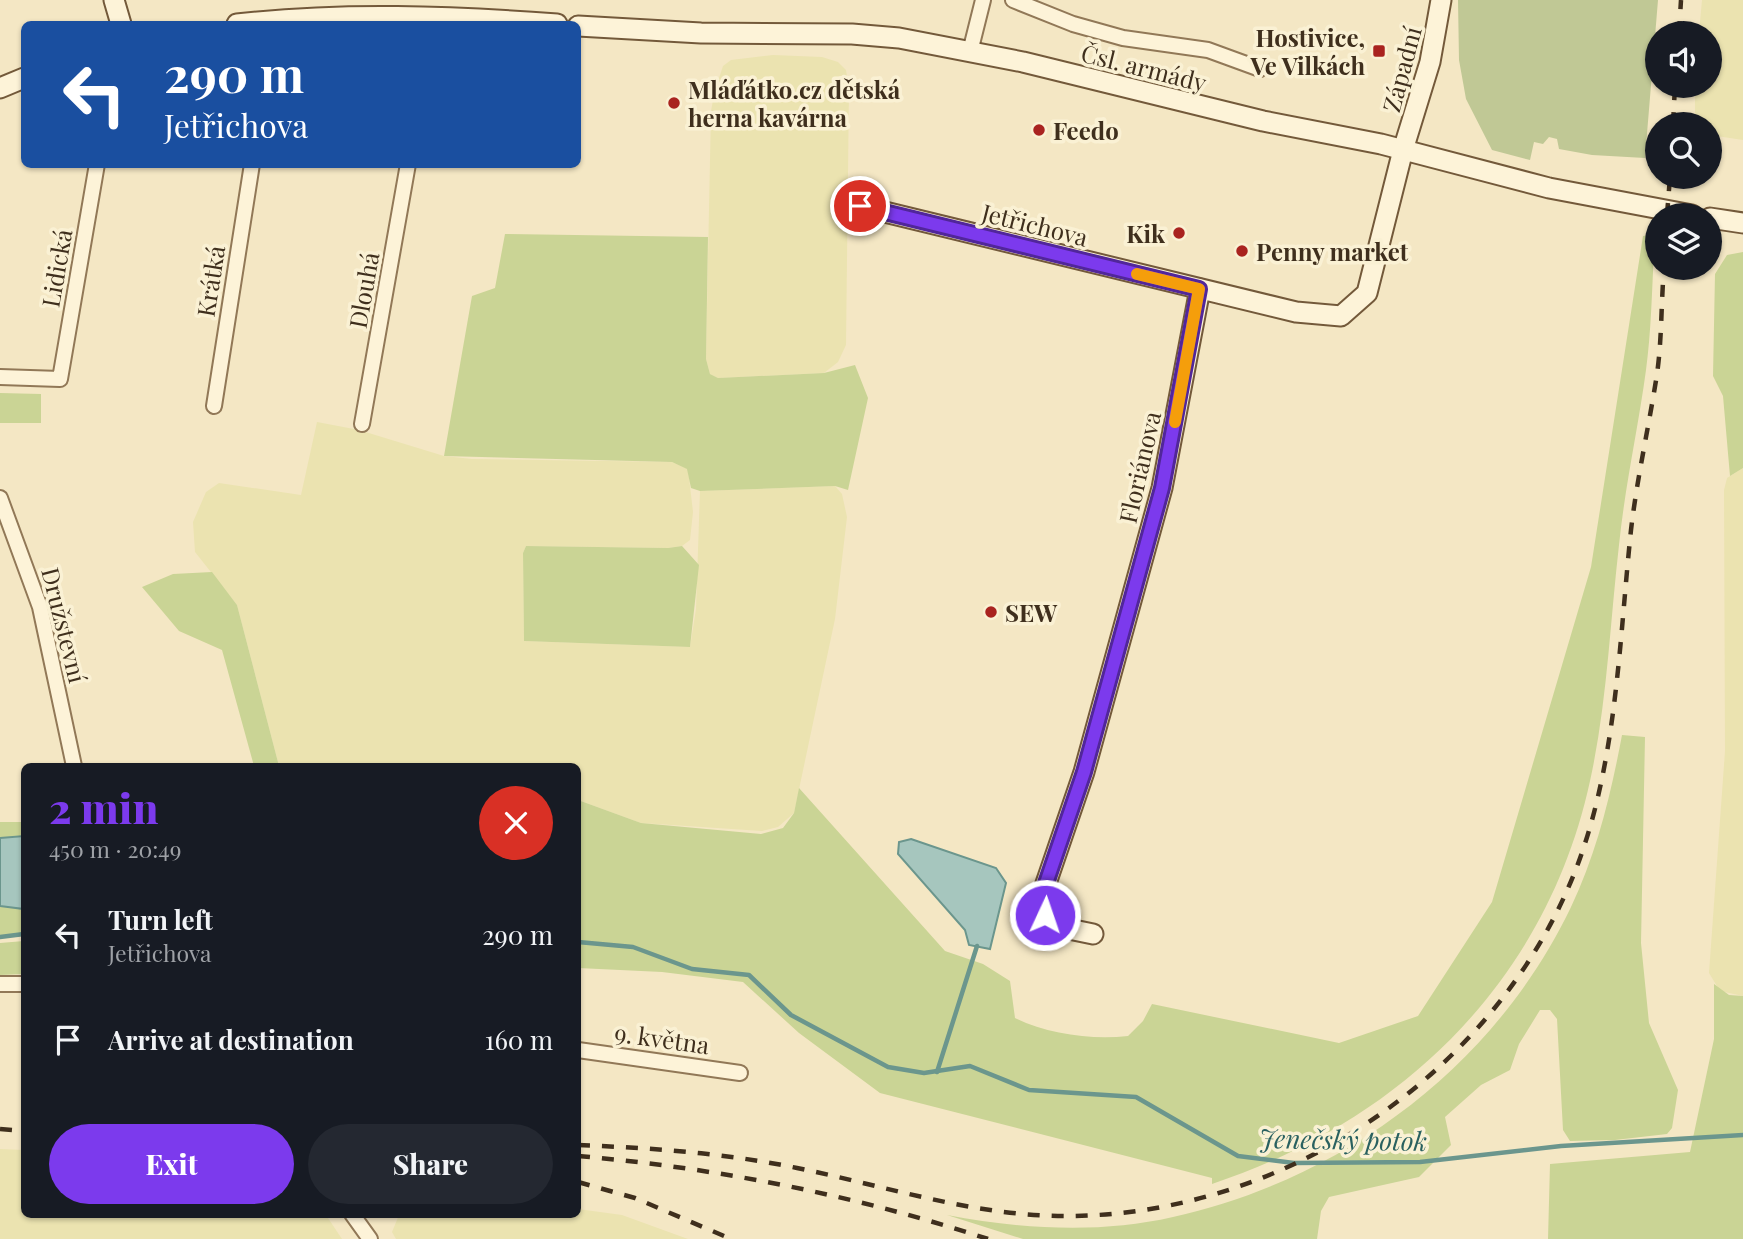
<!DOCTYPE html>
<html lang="en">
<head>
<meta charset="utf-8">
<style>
  :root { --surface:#171b24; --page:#242831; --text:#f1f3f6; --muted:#9ea1a6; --accent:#7c3aed }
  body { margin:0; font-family:"Playfair Display",serif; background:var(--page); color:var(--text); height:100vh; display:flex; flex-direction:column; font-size:26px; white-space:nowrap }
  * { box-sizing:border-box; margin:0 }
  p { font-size:23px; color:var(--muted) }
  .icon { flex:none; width:38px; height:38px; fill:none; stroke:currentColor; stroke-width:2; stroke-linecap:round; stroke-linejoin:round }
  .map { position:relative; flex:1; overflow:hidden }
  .side { position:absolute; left:21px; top:763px; width:560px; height:455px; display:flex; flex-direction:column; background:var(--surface); border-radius:10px; box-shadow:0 2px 5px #0004 }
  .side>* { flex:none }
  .hud { position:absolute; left:21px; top:21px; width:560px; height:147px; border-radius:10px; box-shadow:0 2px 5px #0004; background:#1a4fa0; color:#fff; overflow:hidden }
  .fabs { position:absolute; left:1645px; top:21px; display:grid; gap:14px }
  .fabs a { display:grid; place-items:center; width:77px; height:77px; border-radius:50%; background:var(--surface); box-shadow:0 2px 5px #0004; font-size:35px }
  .pin { position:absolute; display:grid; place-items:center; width:60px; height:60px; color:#fff; margin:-30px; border:4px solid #fff; border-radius:50%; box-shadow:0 2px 7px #0007 }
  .me { position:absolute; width:77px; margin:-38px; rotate:3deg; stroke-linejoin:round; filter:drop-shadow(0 0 5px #0008) }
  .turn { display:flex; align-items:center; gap:24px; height:147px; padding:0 28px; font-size:32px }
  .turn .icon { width:91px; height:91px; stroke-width:2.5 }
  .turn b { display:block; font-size:49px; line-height:60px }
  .round { display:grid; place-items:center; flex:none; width:74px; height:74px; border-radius:37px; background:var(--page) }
  .overview { display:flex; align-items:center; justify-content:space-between; height:119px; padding:0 28px }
  h1 { font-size:42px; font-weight:800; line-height:52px; color:var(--accent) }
  .cta { display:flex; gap:14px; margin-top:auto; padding:14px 28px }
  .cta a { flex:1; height:80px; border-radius:42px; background:var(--accent); color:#fff; font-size:28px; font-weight:800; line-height:80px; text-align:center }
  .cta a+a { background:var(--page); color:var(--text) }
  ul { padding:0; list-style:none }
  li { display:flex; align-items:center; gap:21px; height:105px; padding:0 28px }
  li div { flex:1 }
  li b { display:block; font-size:26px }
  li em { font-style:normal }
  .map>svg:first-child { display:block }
  .farmland { fill:#ebe3b0 }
  .green { fill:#cad495 }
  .cemetery { fill:#c0c895 }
  .water { fill:#a6c6be; stroke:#6b968d; stroke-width:2 }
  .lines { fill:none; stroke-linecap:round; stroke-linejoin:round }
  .stream { stroke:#6b968d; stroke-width:4.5 }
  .street-casing { stroke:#917857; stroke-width:18 }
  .secondary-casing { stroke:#73593a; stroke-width:23 }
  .street { stroke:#fdf3d8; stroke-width:14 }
  .secondary { stroke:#fdf3d8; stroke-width:19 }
  .rail { stroke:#3f2f1d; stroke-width:4.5; stroke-dasharray:12 12; stroke-linecap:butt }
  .route-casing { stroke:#51269a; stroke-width:18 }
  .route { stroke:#7c3aed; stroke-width:12 }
  .slow { stroke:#f59e0b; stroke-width:12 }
  .poi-dot { fill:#a9231f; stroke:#faf1d4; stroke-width:2.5 }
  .labels { text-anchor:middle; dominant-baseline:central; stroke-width:7; stroke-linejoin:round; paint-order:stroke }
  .poi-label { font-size:24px; font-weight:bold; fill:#3f2f1d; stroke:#faf1d4; text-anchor:start }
  .street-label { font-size:24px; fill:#3f2f1d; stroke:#faf1d4 }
  .water-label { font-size:26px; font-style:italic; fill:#2a6160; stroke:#faf1d4 }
</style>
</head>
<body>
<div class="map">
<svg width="1743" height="1239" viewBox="0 0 1743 1239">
  <rect width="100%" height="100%" fill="#f4e7c4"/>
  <g class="farmland">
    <polygon points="1702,0 1743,0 1743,140 1710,135 1710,124 1695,122 1695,86 1710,86 1710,33 1699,33"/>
    <polygon points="773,55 822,57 838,62 846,70 849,88 846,345 838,362 824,373 718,378 710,374 706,359 711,111 715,90 723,66 731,60"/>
    <polygon points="317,422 359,430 444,456 472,459 672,462 688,469 693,512 690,540 682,546 668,548 526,546 523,553 524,641 690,647 696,609 700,491 835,486 842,494 847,517 835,619 794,813 778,827 762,831 641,823 578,800 578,766 279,766 237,605 195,552 193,522 206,492 219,483 301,495"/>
    <polygon points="1743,468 1743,996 1720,991 1709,973 1725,751 1724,490 1727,478"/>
    <polygon points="0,1149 24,1150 24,1214 326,1215 342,1239 0,1239"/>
    <polygon points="578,1209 622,1215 688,1239 396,1239 392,1232 399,1215 578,1214"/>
  </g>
  <g class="green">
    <polygon points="505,234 708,237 706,359 710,374 718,378 824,373 855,365 868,398 848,490 835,486 700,491 691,488 687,469 672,462 444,456 472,296 495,288"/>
    <path d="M1655,234c-3,45 -3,92 -9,136 -8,59 -21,116 -27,175 -9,78 -12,159 -29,236 -43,199 -188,340 -378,403v-6l-332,-85 -81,-60 -56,-51 -81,-10 -84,-4v-168l63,23 120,11 22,-6 11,-15 5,-25 146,163 38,13 27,17 5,37c33,16 76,22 113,18l15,-15 9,-17 187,39 79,-27 74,-114 99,-335 52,-331z"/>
    <polygon points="1743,252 1743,468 1730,476 1723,396 1713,376 1715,274 1727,255"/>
    <polygon points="0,393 41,394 41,423 0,423"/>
    <polygon points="526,546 668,548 682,546 699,565 690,647 524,641 523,553"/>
    <polygon points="212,572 237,605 279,766 254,766 222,650 179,631 142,587 173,574"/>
    <path d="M1622,735l23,2 -4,206 8,80 29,67 -6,38 -5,6 -52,6 -45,1 -7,-11 -6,-111 -7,-9h-10l-21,34 -9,26 -29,15 -36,32 6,28 -32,32 -90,20 -8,14 -4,28h-294l-76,-24c74,14 152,19 226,2 171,-38 322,-151 398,-310 26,-55 40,-113 51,-172z"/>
    <polygon points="0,822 24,822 24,836 0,838"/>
    <polygon points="0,906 23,908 24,934 0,937"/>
    <polygon points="24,941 24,974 0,975 0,943"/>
    <polygon points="1714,984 1729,995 1743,996 1743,1239 1548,1239 1550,1164 1690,1152 1714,1039"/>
  </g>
  <polygon class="cemetery" points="1458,0 1658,0 1645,158 1592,155 1559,149 1557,139 1549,137 1543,144 1534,142 1530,160 1492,150 1466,99 1459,60"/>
  <g class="water">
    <polygon points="24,836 24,909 0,906 0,838"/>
    <polygon points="911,839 996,868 1006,883 990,949 969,945 965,930 898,854 899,842"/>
  </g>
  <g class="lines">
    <g class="stream">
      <polyline points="0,937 24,934"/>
      <polyline points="578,942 633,947 692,969 749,975 791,1015 888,1067 924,1073 970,1066 1029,1090 1136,1097 1238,1156 1294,1163 1420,1162 1561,1146 1743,1135"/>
      <polyline points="937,1072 977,946"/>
    </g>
    <g class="street-casing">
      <g id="street">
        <polyline points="1013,0 1073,24 1123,38 1208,50 1260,69"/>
        <polyline points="970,52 983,0"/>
        <polyline points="0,377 60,379 97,164"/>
        <polyline points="214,406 252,164"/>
        <polyline points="362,424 408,164"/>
        <polyline points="0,498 40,607 74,766"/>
        <polyline points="0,984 24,984"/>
        <polyline points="578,1050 740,1073"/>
        <polyline points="352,1214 370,1239"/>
      </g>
    </g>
    <g class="secondary-casing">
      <g id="secondary">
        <polyline points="114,0 121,24"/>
        <path d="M237,24c107,-12 213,-8 320,0"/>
        <polyline points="578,26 701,33 852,34 899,38 1023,62 1263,121 1381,144 1549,188 1692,215"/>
        <polyline points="0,88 24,78"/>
        <polyline points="860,206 1296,312 1341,316 1367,293 1403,150 1430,62 1441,0"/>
        <polyline points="1710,218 1743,223"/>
        <polyline points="1093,934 1059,927 1045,915 1042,895 1084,772 1162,488 1200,289"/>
      </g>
    </g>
    <use href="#street" class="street"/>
    <use href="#secondary" class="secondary"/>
    <g class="rail">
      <polyline points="1679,33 1681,0"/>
      <polyline points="1673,124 1675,86"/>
      <polyline points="1667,215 1670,177"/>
      <polyline points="0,1129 24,1131"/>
      <path d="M578,1145c73,3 147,8 219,23 89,18 176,48 269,48 218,0 430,-142 510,-347 41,-107 43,-226 55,-339 6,-52 18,-104 26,-156 5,-35 4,-71 7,-106"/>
      <path d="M578,1156c139,12 276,39 410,83"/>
      <polyline points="578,1182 635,1198 731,1239"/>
    </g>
  </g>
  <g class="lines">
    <g class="route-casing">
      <polyline id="route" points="860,206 1199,289 1162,488 1084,772 1042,895 1045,915"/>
    </g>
    <use href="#route" class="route"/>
    <polyline class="slow" points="1137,274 1199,289 1175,422"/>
  </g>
  <g class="poi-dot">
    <rect x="1372" y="44" width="14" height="14" rx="3.5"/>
    <circle cx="674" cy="103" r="7"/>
    <circle cx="1039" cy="130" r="7"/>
    <circle cx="1179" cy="233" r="7"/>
    <circle cx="1242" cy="251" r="7"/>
    <circle cx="991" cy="612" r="7"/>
  </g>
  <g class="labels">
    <g class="poi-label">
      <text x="1365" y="37" text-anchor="end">Hostivice,<tspan x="1365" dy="28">Ve Vilkách</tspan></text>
      <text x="688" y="89">Mláďátko.cz dětská<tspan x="688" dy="28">herna kavárna</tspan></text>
      <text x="1053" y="130">Feedo</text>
      <text x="1165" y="233" text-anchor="end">Kik</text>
      <text x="1256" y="251">Penny market</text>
      <text x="1005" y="612">SEW</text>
    </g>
    <g class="street-label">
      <text transform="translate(1144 67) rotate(14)">Čsl. armády</text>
      <text transform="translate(1401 69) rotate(-75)">Západní</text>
      <text transform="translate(1035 224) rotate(14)">Jetřichova</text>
      <text transform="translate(56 268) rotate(-80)">Lidická</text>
      <text transform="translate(210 281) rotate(-81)">Krátká</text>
      <text transform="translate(363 290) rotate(-80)">Dlouhá</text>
      <text transform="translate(1139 467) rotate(-77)">Floriánova</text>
      <text transform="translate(65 625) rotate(76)">Družstevní</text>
      <text transform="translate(662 1038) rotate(8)">9. května</text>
    </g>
    <g class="water-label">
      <text transform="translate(1343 1139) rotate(1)">Jenečský potok</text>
    </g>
  </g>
</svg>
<div class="fabs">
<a><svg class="icon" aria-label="sound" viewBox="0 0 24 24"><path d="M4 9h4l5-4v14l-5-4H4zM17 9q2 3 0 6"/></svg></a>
<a><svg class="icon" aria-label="search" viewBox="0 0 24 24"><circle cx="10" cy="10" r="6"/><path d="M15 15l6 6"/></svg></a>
<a><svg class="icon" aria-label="layers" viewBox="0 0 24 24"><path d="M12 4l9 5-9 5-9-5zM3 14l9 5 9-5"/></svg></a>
</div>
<div class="pin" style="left:860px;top:206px;background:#d93025"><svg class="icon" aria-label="arrive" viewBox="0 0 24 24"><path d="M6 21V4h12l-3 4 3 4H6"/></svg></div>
<svg class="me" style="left:1045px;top:915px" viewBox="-20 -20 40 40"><circle r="17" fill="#7c3aed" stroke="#fff" stroke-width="3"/><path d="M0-11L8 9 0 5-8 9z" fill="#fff"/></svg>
<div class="hud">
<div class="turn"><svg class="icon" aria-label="left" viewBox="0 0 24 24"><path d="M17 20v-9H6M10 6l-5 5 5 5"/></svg><div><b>290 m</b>Jetřichova</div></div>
</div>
<section class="side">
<div class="overview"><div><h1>2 min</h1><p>450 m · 20:49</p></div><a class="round" style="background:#d93025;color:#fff"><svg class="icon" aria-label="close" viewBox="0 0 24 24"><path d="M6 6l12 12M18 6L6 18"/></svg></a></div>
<ul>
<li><svg class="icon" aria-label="left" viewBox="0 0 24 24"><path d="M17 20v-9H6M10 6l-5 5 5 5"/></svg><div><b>Turn left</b><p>Jetřichova</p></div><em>290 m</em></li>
<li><svg class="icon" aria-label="arrive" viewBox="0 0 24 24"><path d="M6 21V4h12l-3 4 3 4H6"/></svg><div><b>Arrive at destination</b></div><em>160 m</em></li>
</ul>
<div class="cta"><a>Exit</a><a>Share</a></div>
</section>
</div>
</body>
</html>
